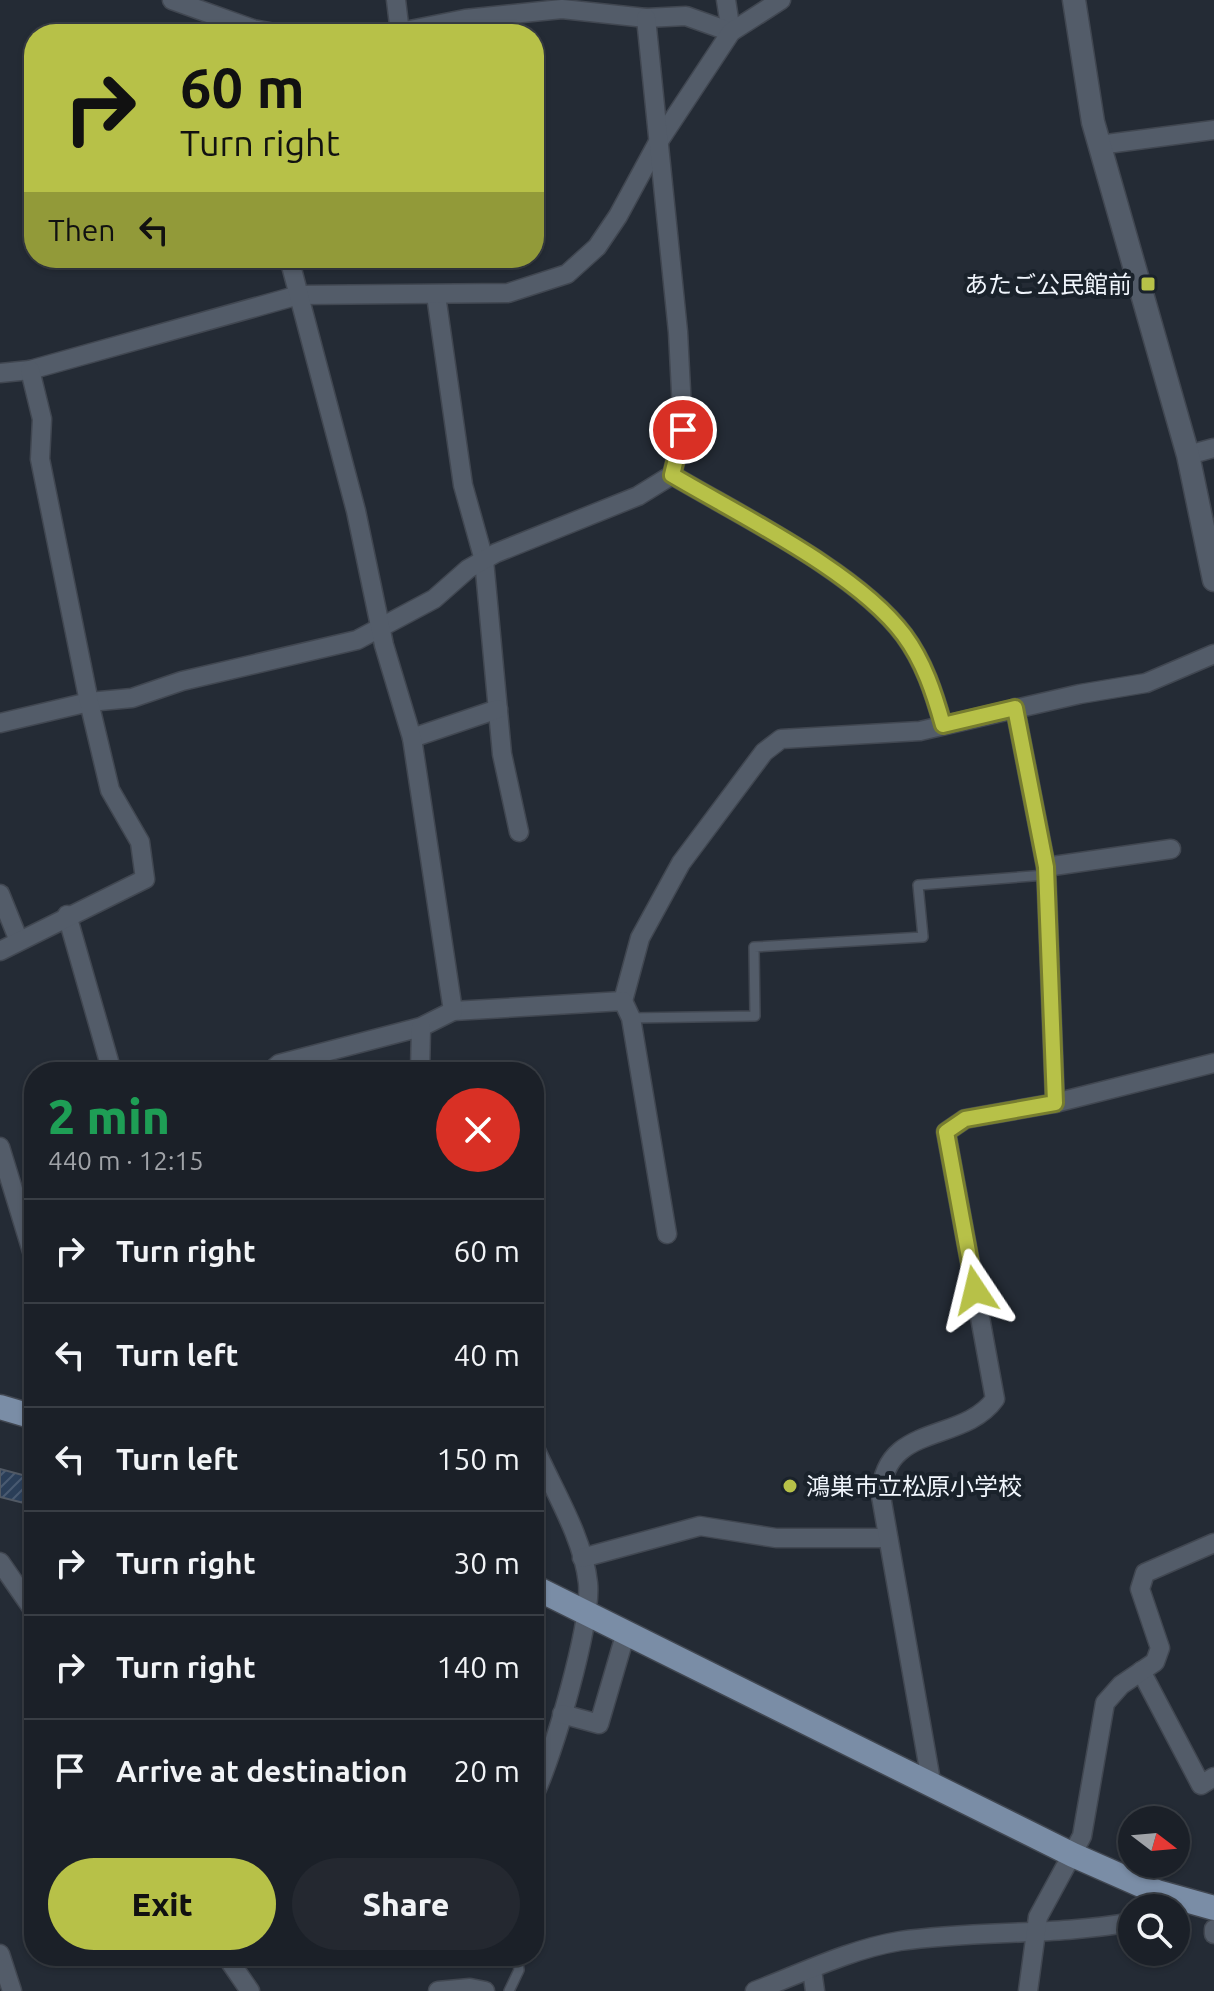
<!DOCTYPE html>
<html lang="en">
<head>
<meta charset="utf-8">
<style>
  :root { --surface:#1b2028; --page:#242830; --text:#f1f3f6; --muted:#a0a3a8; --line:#393e45; --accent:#b7c148 }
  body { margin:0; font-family:Ubuntu,"Noto Sans JP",sans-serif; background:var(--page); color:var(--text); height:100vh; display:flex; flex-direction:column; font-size:30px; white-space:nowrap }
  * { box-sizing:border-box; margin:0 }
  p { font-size:26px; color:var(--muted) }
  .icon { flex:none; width:44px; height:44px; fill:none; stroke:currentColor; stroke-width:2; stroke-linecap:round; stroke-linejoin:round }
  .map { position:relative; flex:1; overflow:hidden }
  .panel { position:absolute; left:24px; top:1062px; width:520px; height:904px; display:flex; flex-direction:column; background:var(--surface); border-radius:32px; box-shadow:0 2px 6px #0004,0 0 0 2px var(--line) }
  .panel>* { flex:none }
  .top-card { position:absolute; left:24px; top:24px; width:520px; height:244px; border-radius:32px; box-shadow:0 2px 6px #0004,0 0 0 2px var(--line); background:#b7c148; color:#111; overflow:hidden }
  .needle { width:52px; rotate:106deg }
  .buttons { position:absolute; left:1118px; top:1806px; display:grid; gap:16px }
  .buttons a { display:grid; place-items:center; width:72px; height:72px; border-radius:50%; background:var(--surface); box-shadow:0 2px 6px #0004,0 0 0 2px var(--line); font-size:40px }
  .pin { position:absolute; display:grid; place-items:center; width:68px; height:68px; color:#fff; margin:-34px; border:4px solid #fff; border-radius:50%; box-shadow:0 2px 8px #0007 }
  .me { position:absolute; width:88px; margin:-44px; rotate:350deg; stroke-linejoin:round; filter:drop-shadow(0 0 6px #0008) }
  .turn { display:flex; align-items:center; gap:28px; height:168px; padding:0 24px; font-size:36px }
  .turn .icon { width:104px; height:104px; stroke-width:2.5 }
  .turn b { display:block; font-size:56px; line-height:68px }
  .then { display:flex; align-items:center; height:76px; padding:0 24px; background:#0003; gap:16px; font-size:30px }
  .round { display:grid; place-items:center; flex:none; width:84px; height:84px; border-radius:42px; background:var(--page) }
  .headline { display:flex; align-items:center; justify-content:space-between; height:136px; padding:0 24px }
  h1 { font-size:48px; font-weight:800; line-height:60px; color:#1e9e55 }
  .action { display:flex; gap:16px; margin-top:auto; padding:16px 24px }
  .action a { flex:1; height:92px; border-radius:48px; background:var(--accent); color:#111; font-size:32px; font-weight:800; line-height:92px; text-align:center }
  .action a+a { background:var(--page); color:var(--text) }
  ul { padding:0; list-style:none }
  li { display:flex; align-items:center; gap:24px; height:104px; padding:0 24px; border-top:2px solid var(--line) }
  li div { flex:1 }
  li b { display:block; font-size:30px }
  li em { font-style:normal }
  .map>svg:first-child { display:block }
  .building { fill:url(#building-hatch); stroke:#515964; stroke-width:2 }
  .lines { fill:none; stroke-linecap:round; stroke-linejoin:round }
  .service-casing { stroke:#414751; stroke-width:12 }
  .minor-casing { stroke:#414751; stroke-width:21 }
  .tertiary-casing { stroke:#414751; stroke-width:25 }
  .primary-casing { stroke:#414751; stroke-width:27 }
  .service { stroke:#535c69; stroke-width:9 }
  .minor { stroke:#535c69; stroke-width:18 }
  .tertiary { stroke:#535c69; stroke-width:22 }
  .primary { stroke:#7a8da6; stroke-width:24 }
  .route-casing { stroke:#777d2f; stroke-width:20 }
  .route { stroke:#b7c148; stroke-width:14 }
  .poi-dot { fill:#b7c148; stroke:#1a222b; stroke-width:3 }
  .labels { text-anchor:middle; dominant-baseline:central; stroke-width:8; stroke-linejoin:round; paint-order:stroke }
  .poi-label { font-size:24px; fill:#f0f5fc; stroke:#1a222b; text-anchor:end }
</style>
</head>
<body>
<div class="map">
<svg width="1214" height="1991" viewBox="0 0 1214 1991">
  <defs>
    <pattern id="building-hatch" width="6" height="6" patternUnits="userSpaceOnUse" patternTransform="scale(2)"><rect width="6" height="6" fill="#2a3e58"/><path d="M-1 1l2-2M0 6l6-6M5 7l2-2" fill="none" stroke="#495a71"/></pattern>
  </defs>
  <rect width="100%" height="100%" fill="#242b35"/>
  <polygon class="building" points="0,1469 30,1477 24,1503 0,1497"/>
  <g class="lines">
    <g class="service-casing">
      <g id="service">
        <polyline points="631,1018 755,1016 754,947 923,937 918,885 1046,875"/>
        <polyline points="509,1991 519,1970 517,1956"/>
      </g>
    </g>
    <g class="minor-casing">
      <g id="minor">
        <polyline points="172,0 253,29 280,34"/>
        <polyline points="396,0 400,33"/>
        <polyline points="726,0 731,32"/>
        <polyline points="390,34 465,19 562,9 646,18 686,16 731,32"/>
        <polyline points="1099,145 1214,130"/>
        <polyline points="436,295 463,485 484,560 502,754 519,832"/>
        <polyline points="0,373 30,370 299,295 508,293 567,274 597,247 618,216 657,144 731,32 781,0"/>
        <polyline points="1188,455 1214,448"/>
        <path d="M672,475c69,41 185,97 232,160 20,27 30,58 39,90"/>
        <polyline points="1015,708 1046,867 1055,1103"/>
        <polyline points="0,723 89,702 132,698 182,681 357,640 434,599 468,569 496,553 638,496 672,475 683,430 678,332 646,18"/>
        <polyline points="412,738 498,709"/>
        <polyline points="1046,867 1171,849"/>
        <polyline points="0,894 19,941"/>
        <polyline points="67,915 112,1072"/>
        <polyline points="0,951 145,879 140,842 110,790 89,702 40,459 42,419 30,370"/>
        <polyline points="623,1001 640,938 681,863 764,752 781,739 920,731 1080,694 1146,683 1214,654"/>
        <polyline points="453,1011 623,1001 631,1018 667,1234"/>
        <polyline points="270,1072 279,1064 421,1027 453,1011 412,738 384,645 356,511 289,258"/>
        <polyline points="420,1072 421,1027"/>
        <polyline points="0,1147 34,1258"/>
        <path d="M534,1446c18,42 49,90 54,137 4,40 -35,174 -54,212"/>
        <polyline points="582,1558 700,1526 776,1538 888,1538"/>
        <polyline points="0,1562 34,1611"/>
        <polyline points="1141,1671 1201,1785 1214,1777"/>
        <polyline points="562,1714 599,1724 626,1632"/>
        <path d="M931,1781l-50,-285c2,-74 82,-52 114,-97l-49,-267 19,-13 90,-16 159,-40"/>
        <polyline points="1214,1929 1214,1934"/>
        <polyline points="0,1954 12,1991"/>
        <polyline points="226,1956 250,1991"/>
        <polyline points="812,1970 815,1991"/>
        <polyline points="438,1991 470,1988 485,1991"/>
        <path d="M755,1991c47,-18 96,-42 145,-50 77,-11 155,-5 232,-19"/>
        <polyline points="1028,1991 1038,1917 1082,1836 1105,1703 1121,1685 1155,1662 1160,1648 1140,1589 1145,1573 1214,1543"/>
      </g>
    </g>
    <g class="tertiary-casing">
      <polyline id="tertiary" points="1074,0 1093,122 1188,455 1214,580"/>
    </g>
    <g class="primary-casing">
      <g id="primary">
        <polyline points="0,1407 34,1417"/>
        <polyline points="534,1587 1073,1855 1157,1892 1214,1908"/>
      </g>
    </g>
    <use href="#service" class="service"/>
    <use href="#minor" class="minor"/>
    <use href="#tertiary" class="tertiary"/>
    <use href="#primary" class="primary"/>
  </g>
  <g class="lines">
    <g class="route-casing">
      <path id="route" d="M683,430l-11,45c69,41 185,97 232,160 20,27 30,58 39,90l72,-17 31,159 9,236 -90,16 -19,13 29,158"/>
    </g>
    <use href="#route" class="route"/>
  </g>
  <g class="poi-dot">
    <rect x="1140" y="276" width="16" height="16" rx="4"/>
    <circle cx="790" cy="1486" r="8"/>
  </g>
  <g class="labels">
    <g class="poi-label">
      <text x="1132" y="284">あたご公民館前</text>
      <text x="806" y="1486" text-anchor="start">鴻巣市立松原小学校</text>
    </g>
  </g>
</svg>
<div class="buttons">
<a><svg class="needle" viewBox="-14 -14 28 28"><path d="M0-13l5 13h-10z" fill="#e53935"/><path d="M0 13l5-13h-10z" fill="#a0a3a8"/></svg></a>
<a><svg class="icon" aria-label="search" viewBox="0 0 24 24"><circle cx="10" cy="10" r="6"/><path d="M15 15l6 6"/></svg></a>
</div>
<div class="pin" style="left:683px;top:430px;background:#d93025"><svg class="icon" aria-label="arrive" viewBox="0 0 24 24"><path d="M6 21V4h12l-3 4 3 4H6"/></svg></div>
<svg class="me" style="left:975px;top:1290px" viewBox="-20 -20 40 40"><path d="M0-17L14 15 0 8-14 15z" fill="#b7c148" stroke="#fff" stroke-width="4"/></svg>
<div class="top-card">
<div class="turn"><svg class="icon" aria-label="right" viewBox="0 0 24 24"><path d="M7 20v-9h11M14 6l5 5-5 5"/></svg><div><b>60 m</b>Turn right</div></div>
<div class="then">Then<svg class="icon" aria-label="left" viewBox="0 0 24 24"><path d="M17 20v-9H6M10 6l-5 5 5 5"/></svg></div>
</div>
<section class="panel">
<div class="headline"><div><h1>2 min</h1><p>440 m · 12:15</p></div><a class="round" style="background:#d93025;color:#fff"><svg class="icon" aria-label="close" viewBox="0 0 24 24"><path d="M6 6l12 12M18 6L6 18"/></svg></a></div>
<ul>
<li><svg class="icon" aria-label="right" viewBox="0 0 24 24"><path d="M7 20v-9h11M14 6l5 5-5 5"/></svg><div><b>Turn right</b></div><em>60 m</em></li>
<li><svg class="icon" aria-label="left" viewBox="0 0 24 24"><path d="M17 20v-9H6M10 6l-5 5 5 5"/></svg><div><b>Turn left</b></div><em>40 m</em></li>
<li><svg class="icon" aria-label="left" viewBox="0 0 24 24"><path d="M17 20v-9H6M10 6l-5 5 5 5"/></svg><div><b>Turn left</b></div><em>150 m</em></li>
<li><svg class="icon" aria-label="right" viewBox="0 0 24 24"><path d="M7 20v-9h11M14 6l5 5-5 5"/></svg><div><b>Turn right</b></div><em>30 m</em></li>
<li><svg class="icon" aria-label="right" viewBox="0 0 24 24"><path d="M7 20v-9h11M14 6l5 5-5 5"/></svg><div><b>Turn right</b></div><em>140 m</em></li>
<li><svg class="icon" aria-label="arrive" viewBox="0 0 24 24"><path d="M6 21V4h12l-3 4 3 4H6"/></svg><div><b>Arrive at destination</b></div><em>20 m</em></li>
</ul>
<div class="action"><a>Exit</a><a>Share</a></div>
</section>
</div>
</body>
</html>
